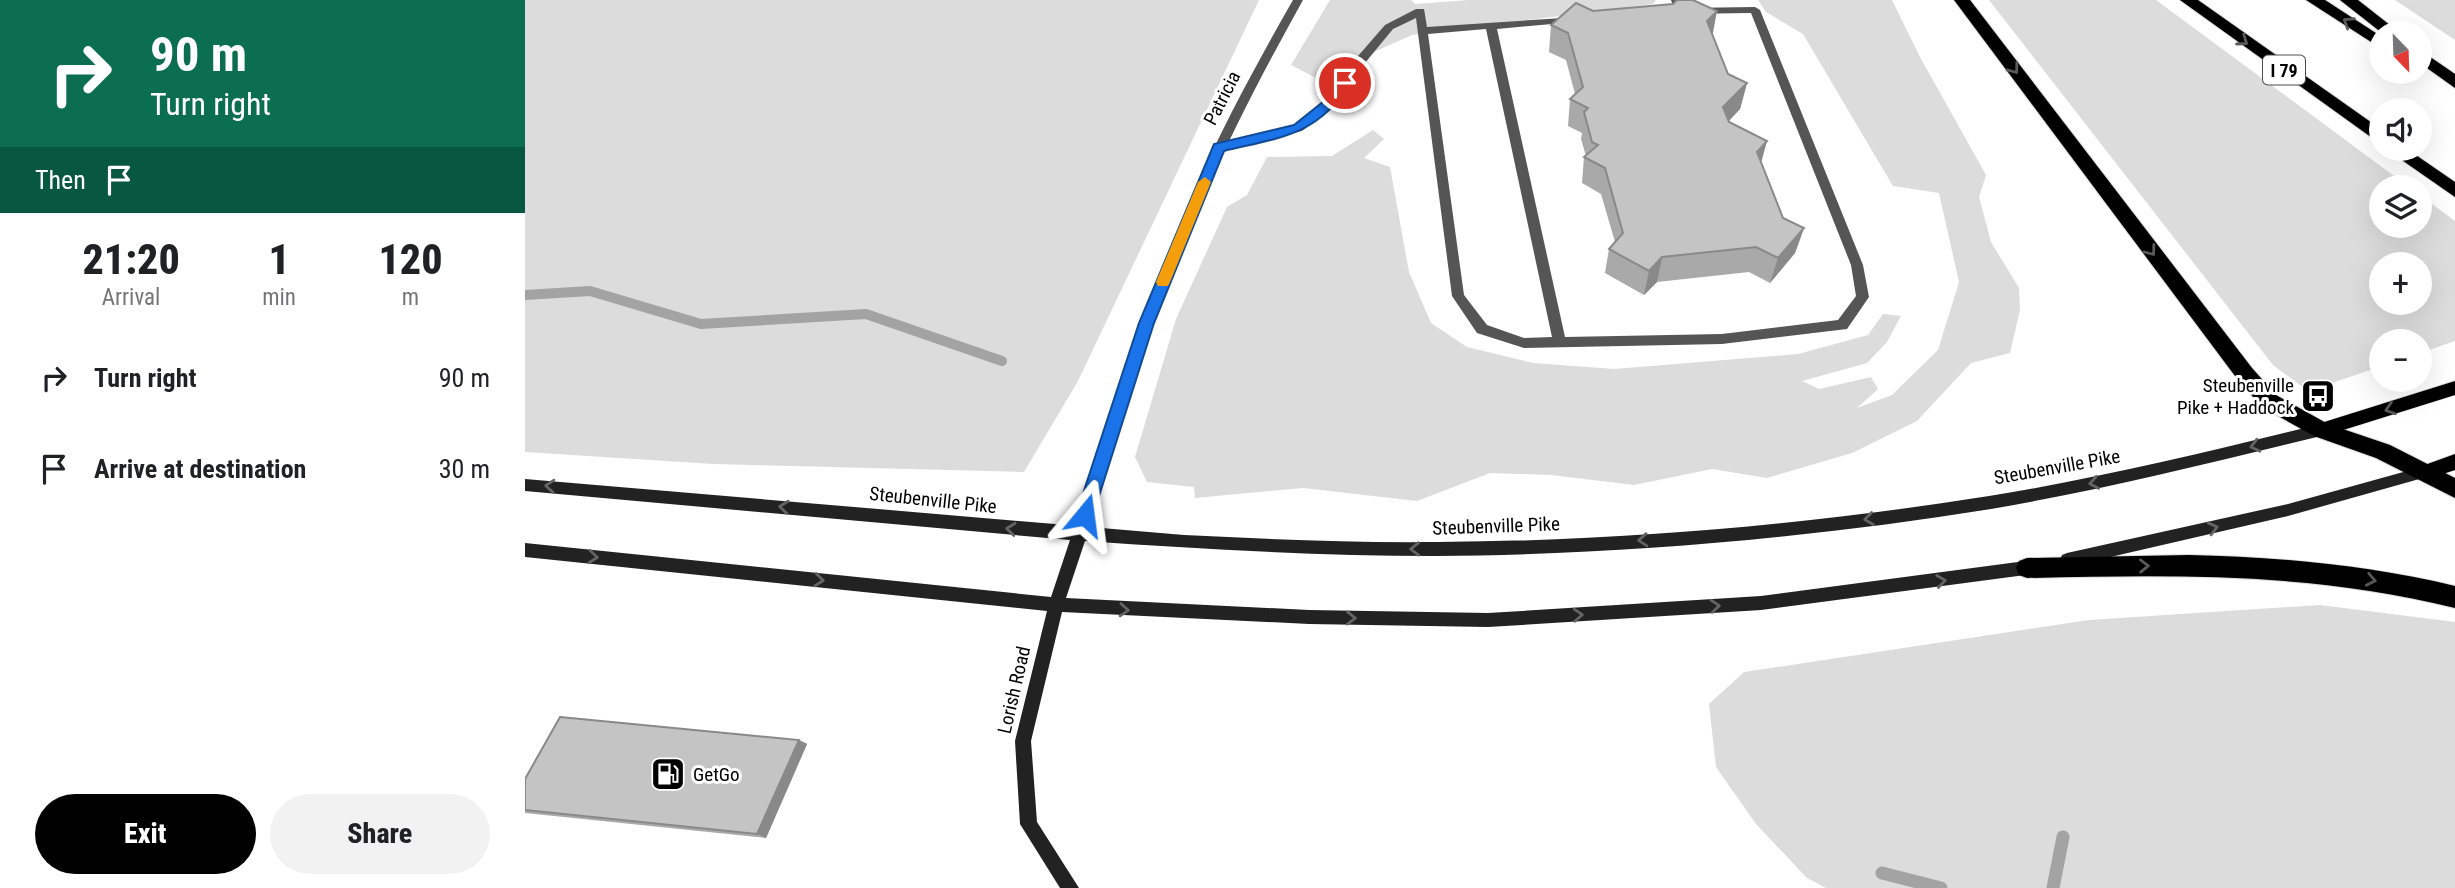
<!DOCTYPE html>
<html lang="en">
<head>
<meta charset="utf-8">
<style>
  :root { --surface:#fff; --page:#f2f2f2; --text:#202124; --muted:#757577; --accent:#000 }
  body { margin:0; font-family:"Roboto Condensed",sans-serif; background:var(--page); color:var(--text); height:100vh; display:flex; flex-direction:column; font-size:26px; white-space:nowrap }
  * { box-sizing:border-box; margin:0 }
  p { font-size:23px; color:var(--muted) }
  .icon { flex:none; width:38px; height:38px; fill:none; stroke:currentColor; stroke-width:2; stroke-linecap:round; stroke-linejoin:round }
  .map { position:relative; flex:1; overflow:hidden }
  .side { display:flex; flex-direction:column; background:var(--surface); width:525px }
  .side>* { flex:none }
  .banner { background:#0b6e4f; color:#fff; overflow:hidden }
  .needle { width:46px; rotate:157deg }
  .controls { position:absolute; left:1844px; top:21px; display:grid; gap:14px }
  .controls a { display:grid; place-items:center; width:63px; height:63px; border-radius:50%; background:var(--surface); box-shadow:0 7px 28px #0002; font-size:35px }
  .pin { position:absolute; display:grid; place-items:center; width:60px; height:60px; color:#fff; margin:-30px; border:4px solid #fff; border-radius:50%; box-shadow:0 2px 7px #0007 }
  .me { position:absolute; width:77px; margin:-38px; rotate:16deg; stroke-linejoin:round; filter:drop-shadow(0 0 5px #0008) }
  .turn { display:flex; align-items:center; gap:24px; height:147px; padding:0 35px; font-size:32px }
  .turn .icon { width:91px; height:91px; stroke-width:2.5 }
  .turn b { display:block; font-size:49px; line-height:60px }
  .then { display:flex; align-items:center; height:66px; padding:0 35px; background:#0003; gap:14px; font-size:26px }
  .eta { display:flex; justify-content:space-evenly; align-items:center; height:119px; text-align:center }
  .eta b { font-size:42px; font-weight:800; line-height:49px }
  .cta { display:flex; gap:14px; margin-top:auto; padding:14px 35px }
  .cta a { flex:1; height:80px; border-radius:42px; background:var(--accent); color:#fff; font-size:28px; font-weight:800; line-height:80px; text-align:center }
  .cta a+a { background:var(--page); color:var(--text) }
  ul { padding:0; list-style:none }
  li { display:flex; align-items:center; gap:21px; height:91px; padding:0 35px }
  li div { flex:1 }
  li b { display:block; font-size:26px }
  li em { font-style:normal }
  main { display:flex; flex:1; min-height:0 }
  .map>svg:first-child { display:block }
  .green { fill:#dcdcdc; fill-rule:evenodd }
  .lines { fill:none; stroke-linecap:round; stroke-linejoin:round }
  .stream-far1 { stroke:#a3a3a3; stroke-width:10 }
  .stream { stroke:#a3a3a3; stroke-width:13 }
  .primary-casing { stroke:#dbdbdb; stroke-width:1 }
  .highway-casing { stroke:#dbdbdb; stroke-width:2 }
  .lane { fill:#555; fill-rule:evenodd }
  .street { fill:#555; fill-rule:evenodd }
  .secondary { fill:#222; fill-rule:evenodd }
  .primary { fill:#000; fill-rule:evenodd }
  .highway { fill:#000; fill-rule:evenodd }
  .wall { fill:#a9a9a9 }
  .shaded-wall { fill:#898989 }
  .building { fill:#c4c4c4; stroke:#898989; stroke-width:2 }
  .oneway { stroke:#595959 }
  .oneway2 { stroke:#646464 }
  .route { fill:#1a73e8; stroke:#114b97; stroke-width:2 }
  .slow { fill:#f59e0b }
  .labels { text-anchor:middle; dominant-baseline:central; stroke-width:6; stroke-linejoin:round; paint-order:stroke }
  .shield { fill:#fff; stroke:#4c4c4c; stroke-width:2 }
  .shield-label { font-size:18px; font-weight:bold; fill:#000 }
  .street-label { font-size:19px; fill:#000; stroke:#fff }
  .poi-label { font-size:19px; fill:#000; stroke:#fff; text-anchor:end }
</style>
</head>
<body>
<main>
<section class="side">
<div class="banner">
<div class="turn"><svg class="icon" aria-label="right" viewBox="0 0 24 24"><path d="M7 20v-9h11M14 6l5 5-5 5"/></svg><div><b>90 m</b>Turn right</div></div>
<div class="then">Then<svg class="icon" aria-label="arrive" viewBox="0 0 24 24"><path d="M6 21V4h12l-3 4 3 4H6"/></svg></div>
</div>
<div class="eta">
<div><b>21:20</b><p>Arrival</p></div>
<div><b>1</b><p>min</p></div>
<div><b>120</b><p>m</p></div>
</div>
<ul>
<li><svg class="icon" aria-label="right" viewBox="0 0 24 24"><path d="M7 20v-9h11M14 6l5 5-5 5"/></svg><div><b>Turn right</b></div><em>90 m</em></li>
<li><svg class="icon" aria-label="arrive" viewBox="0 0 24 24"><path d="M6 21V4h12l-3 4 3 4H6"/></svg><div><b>Arrive at destination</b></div><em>30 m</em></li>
</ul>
<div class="cta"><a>Exit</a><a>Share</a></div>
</section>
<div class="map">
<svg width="1930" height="888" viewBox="0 0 1930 888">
  <rect width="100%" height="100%" fill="#fff"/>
  <g class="green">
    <polygon points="0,0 734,0 553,381 499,472 188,464 0,452"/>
    <polygon points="805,0 886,0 890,4 944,0 1131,0 1128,4 887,35 791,78 766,65"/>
    <polygon points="1233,0 1367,0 1395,57 1461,175 1454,197 1466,242 1494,288 1495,310 1485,353 1446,363 1392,421 1327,453 1242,478 1187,469 1109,485 1026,475 965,473 892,501 778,488 670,498 669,487 622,482 610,457 651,319 702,207 722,195 742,157 807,156 848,130 859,139 839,158 865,167 884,272 906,323 942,347 1008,363 1089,369 1273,354 1343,335 1358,314 1376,316 1362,342 1342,363 1277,381 1294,389 1346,377 1353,389 1332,408 1367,395 1413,350 1434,282 1414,193 1368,186 1278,34 1241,12"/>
    <path d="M1464,0h167l253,187h-27v39h38v-31l35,26v120l-35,12v-12h-38v25l-74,25 -35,-26zM1895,264v39h-38v-39z"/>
    <polygon points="1870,0 1930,0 1930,40"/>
    <polygon points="1795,605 1930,622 1930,888 1301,888 1282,878 1231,824 1191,767 1184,704 1219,672 1564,620"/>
  </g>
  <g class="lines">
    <polyline class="stream-far1" points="0,295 65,291 176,324 341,314 477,361"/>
    <g class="stream">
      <polyline points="1357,873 1416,888"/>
      <polyline points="1528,888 1538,837"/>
    </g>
    <g class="primary-casing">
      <g id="primary">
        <polygon points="1930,381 1930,395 1796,437 1790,435 1787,430 1790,425 1796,423"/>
        <polygon points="1930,454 1930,470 1900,480 1894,477 1891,472 1894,467"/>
      </g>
    </g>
    <g class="highway-casing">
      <g id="highway">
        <polygon points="1429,0 1445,0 1727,368 1751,395 1803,424 1865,445 1930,478 1930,498 1851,458 1789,436 1737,407 1713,380"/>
        <polygon points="1655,0 1673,0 1857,130 1857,145"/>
        <polygon points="1781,0 1800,0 1857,37 1857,49"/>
        <polygon points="1815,0 1833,0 1875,33 1857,33"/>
        <polygon points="1895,50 1930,74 1930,88 1895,63"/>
        <polygon points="1861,149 1882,149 1930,182 1930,197"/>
        <path d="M1664,555c90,2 178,10 266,31v22c-145,-36 -280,-33 -428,-30l-8,-3 -3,-7 3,-7 8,-3z"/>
      </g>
    </g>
    <path class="lane" d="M1146,0h10l3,8 71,-1 5,3 103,255 6,32 -22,32 -125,15 -198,4 -47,-15 -25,-37 -36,-278 -23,11 -33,40 -22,34 -36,28 -83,20 -6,-4 6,-4 75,-18 36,-28 22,-34 33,-38 31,-16h8l3,18 151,-10v4l-4,1 -77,7 68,308 157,-3 116,-14 18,-24 -5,-31 -100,-252 -71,1 -5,-3zM961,29l66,308 -28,1 -37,-13 -23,-30 -36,-261z"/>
    <path class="street" d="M768,0h10c-35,63 -69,127 -98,194 -48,111 -85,225 -119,341l-2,5 -5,2 -5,-2 -2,-5c34,-116 72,-230 121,-341 29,-67 64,-131 100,-194z"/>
    <g class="secondary">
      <path d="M1796,424l5,2 2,4 -2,4 -5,2c-110,27 -219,54 -330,73 -180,29 -374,46 -556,47 -117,0 -234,-7 -350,-15l-19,57 243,12 179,3 273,-17 272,-36 5,2 3,5 -3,5 -5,2 -272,36 -273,17 -179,-3 -247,-12 -31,129 6,81 42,66h-19l-40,-64 -5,-83 32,-130 -522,-54v-14l526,54 19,-57 -545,-49v-12l659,56c84,4 169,8 253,7 184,-1 370,-17 552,-46 112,-18 222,-45 332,-72z"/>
      <polygon points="1900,466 1905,468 1907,472 1905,476 1763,516 1542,567 1537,565 1535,560 1537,555 1542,553 1763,504"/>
    </g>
    <use href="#primary" class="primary"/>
    <use href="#highway" class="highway"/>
  </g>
  <g class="wall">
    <polygon points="1068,11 1187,34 1203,74 1222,83 1215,109 1204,121 1236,163 1258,218 1279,228 1270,253 1245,283 1224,272 1132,282 1119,295 1080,273 1084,249 1090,242 1076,194 1057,183 1059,157 1061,156 1056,139 1057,133 1043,126 1045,99 1050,94 1041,60 1024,52 1026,25"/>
    <polygon points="274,740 282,744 241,838 0,813 0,779"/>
  </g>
  <g class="shaded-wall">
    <polygon points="1192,11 1187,38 1182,21"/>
    <polygon points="1222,83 1215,109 1192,133 1198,107"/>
    <polygon points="1242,141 1235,167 1232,152"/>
    <polygon points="1279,228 1270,253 1245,283 1253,258"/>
    <polygon points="1137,257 1132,282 1119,295 1124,271"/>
    <polygon points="274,740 282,744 241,838 232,834"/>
  </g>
  <g class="building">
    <polygon points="1152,0 1168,0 1192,11 1182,21 1203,74 1222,83 1198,107 1204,122 1242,141 1232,152 1258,218 1279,228 1253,258 1231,247 1137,257 1124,271 1084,249 1098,233 1080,168 1059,157 1073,145 1067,142 1059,112 1063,108 1045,99 1058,87 1043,33 1026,25 1051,3 1068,11 1148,4"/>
    <polygon points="35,717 274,740 232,834 0,810 0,779"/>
  </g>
  <defs><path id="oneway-chevron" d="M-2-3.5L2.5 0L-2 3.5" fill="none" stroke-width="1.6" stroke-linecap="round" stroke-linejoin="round" transform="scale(1.75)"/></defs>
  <g class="oneway">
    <use href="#oneway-chevron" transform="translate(1823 22) rotate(-147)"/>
    <use href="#oneway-chevron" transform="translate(1718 41) rotate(35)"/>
    <use href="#oneway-chevron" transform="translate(1489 69) rotate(53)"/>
    <use href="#oneway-chevron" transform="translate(1626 251) rotate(53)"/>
    <use href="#oneway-chevron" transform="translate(1865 409) rotate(162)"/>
    <use href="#oneway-chevron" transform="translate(1619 566) rotate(-1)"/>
    <use href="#oneway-chevron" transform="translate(1846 580) rotate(11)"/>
  </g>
  <g class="oneway2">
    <use href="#oneway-chevron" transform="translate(1730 446) rotate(166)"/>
    <use href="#oneway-chevron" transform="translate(1569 483) rotate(169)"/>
    <use href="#oneway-chevron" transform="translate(25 486) rotate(-176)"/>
    <use href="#oneway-chevron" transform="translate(259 507) rotate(-174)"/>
    <use href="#oneway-chevron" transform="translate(1344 519) rotate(172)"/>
    <use href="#oneway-chevron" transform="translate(1688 528) rotate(-14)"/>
    <use href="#oneway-chevron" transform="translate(486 529) rotate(-174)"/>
    <use href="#oneway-chevron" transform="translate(1118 540) rotate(176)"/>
    <use href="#oneway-chevron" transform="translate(890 549) rotate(179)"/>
    <use href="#oneway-chevron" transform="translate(68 557) rotate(6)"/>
    <use href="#oneway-chevron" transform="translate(294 580) rotate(6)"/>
    <use href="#oneway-chevron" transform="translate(1416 581) rotate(-8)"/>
    <use href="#oneway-chevron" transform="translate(1190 606) rotate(-5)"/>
    <use href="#oneway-chevron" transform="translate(599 610) rotate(4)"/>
    <use href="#oneway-chevron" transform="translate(1053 615) rotate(-3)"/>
    <use href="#oneway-chevron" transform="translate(826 618) rotate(1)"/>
  </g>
  <path class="route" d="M820,79l6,4c-34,53 -70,54 -127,68l-70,172 -61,192 -2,5 -6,2 -6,-2 -3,-5 63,-192 75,-179 80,-19 35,-28 12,-17z"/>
  <polygon class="slow" points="680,177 686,182 645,282 643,286 633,286 631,282 673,182"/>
  <defs>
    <g id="bus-square" transform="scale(1.75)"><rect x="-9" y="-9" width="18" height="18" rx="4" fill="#000" stroke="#fff"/><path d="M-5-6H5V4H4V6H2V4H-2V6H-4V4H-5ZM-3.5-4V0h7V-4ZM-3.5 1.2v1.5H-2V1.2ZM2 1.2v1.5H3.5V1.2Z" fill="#fff"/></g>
    <g id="fuel-square" transform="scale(1.75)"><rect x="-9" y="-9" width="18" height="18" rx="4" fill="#000" stroke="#fff"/><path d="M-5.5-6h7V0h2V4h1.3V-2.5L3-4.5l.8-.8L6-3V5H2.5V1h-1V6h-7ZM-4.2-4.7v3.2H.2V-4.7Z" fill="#fff"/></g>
  </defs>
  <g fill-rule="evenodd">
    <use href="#bus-square" x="1793" y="396"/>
    <use href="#fuel-square" x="143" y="774"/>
  </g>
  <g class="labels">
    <rect class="shield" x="1738" y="55.5" width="42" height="29" rx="5"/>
    <g class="shield-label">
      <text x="1759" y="70">I 79</text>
    </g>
    <g class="street-label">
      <text transform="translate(697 98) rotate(-63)">Patricia</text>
      <text transform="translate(1532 467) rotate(-10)">Steubenville Pike</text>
      <text transform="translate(408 500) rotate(6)">Steubenville Pike</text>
      <text transform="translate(971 526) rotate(-2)">Steubenville Pike</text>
      <text transform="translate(489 690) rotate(-77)">Lorish Road</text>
    </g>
    <g class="poi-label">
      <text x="1769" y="385">Steubenville<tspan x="1769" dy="22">Pike + Haddock</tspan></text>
      <text x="168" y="774" text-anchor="start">GetGo</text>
    </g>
  </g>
</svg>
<div class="controls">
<a><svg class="needle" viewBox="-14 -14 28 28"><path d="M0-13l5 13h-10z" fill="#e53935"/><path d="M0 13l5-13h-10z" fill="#757577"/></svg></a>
<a><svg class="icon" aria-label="sound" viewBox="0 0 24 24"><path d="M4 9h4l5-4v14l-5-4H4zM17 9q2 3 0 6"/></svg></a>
<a><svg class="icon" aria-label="layers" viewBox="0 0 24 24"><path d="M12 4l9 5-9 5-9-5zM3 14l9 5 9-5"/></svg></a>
<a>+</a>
<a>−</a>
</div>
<div class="pin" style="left:820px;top:83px;background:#d93025"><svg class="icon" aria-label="arrive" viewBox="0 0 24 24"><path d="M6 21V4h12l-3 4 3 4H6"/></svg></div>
<svg class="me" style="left:560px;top:515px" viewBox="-20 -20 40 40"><path d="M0-17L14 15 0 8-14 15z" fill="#1a73e8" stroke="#fff" stroke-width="4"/></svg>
</div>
</main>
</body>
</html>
